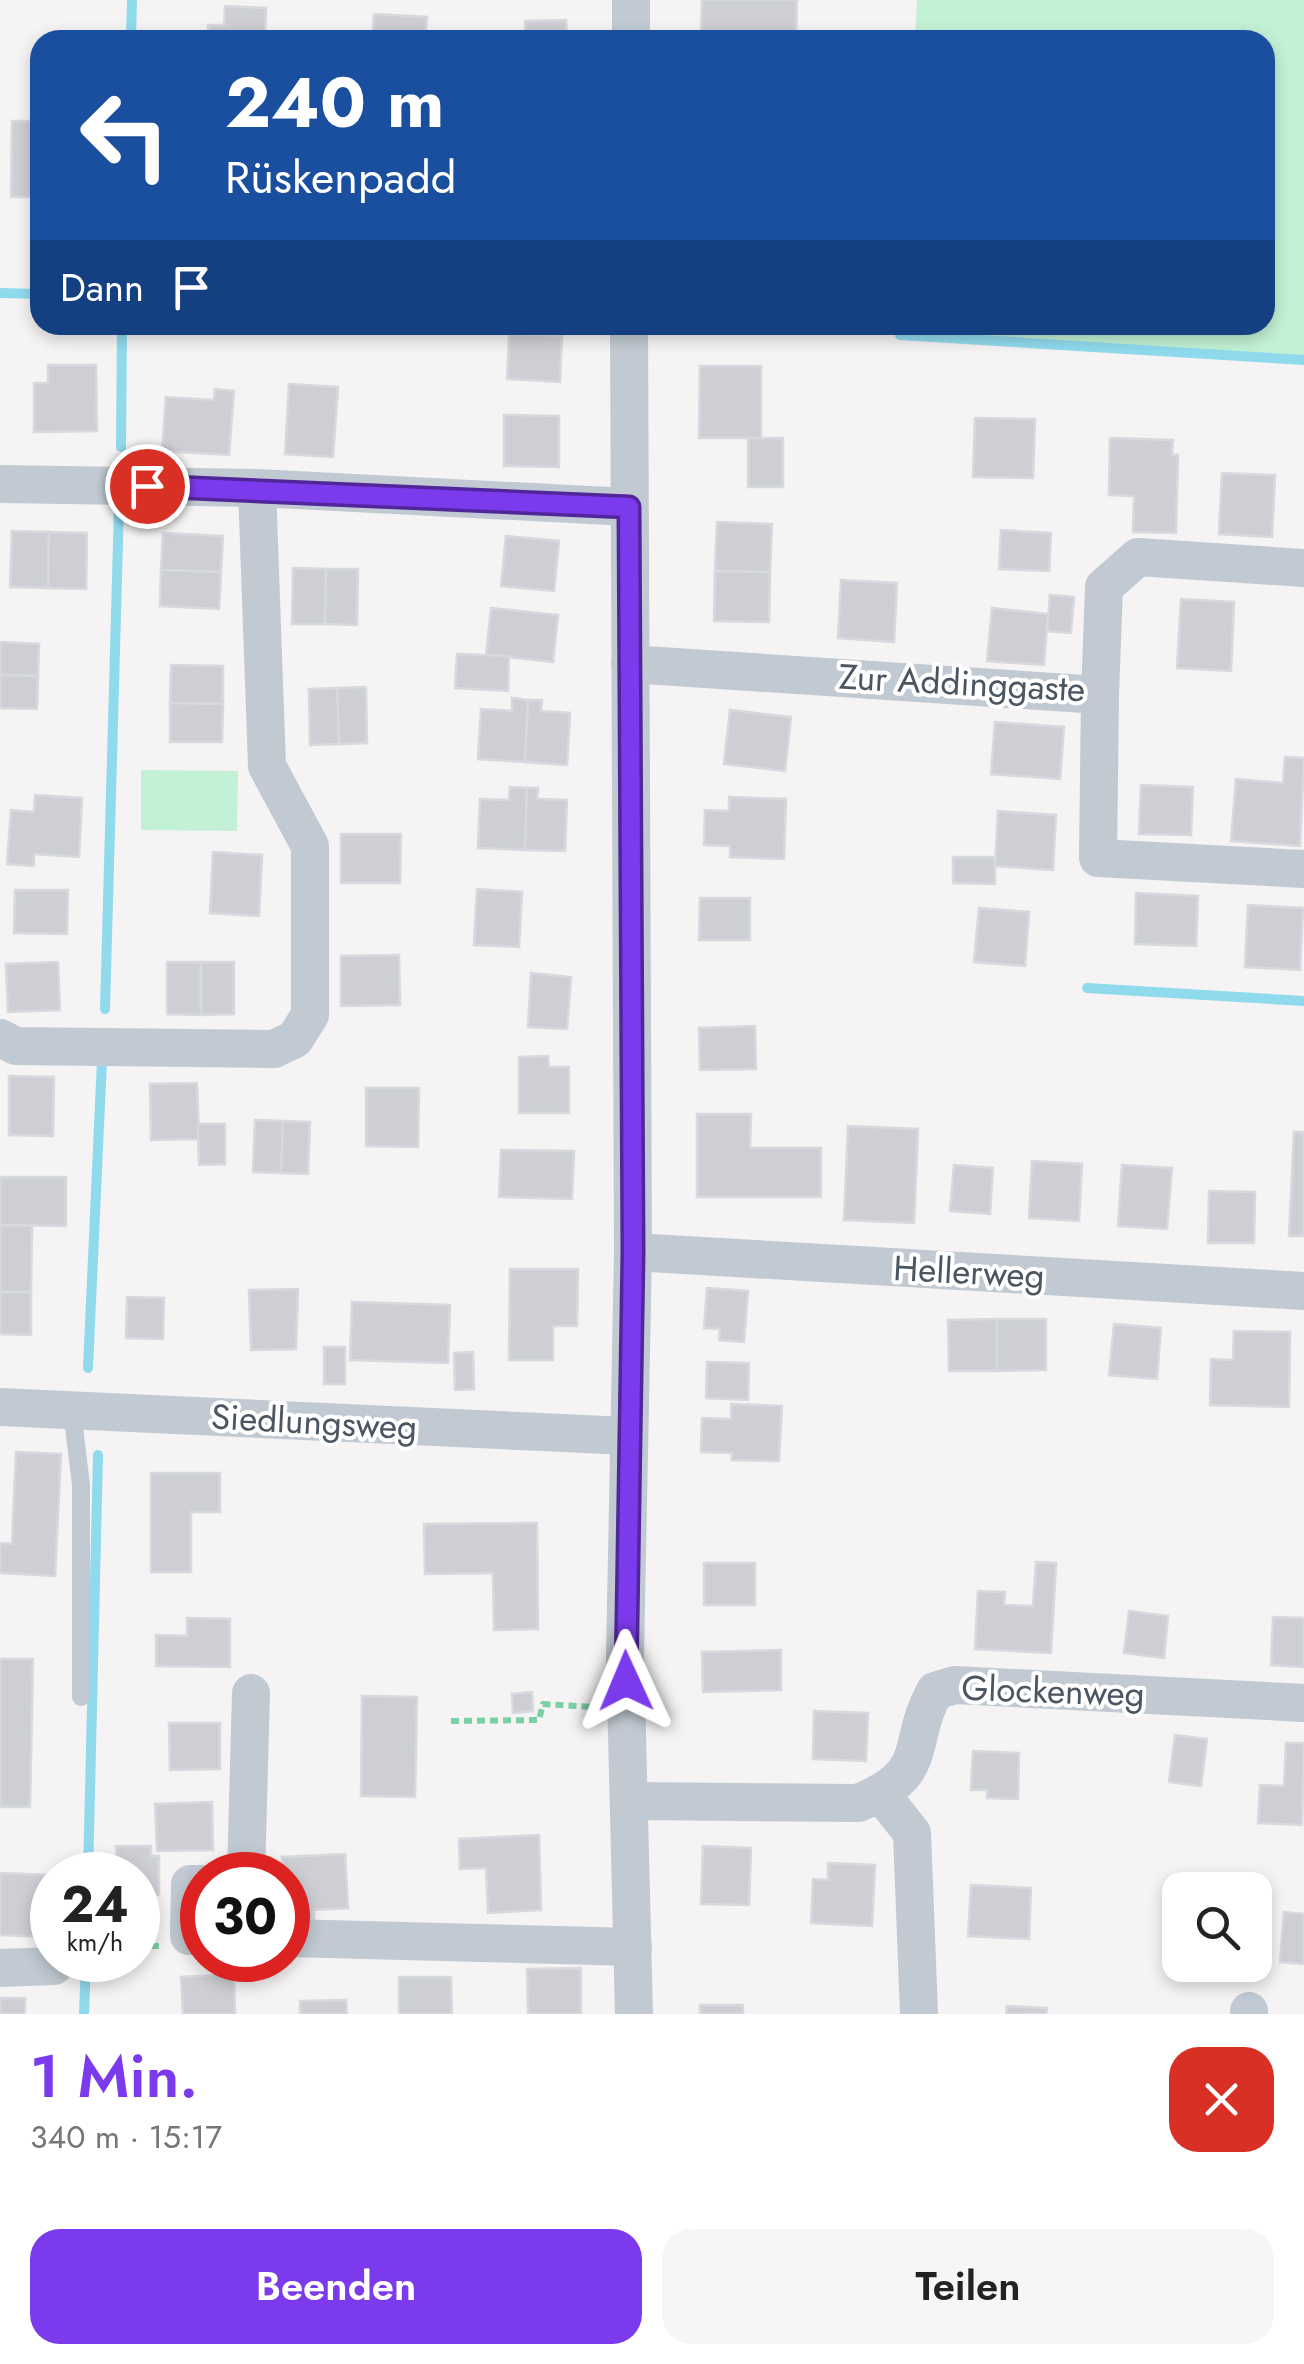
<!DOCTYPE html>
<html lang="de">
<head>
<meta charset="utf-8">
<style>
  :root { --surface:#fff; --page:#f6f6f6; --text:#222; --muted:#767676; --accent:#7c3aed }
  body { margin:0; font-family:Jost,sans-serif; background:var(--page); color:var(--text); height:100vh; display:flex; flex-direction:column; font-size:38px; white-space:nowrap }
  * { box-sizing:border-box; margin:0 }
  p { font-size:32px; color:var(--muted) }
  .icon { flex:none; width:55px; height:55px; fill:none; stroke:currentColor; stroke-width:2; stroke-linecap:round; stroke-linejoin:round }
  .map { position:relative; height:2014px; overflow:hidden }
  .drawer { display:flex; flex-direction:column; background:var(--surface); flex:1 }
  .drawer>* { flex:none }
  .guide { position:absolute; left:30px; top:30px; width:1245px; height:305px; border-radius:30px; box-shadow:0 5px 15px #0003; background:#1a4fa0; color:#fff; overflow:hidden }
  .controls { position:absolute; left:1162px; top:1872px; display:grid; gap:20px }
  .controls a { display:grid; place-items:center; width:110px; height:110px; border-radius:20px; background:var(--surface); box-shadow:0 5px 15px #0003; font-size:50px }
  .speed { position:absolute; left:30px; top:1852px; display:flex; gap:20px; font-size:50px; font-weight:700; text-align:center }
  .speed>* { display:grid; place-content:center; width:130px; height:130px; border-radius:50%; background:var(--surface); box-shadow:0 5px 15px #0003; line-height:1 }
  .speed small { font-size:25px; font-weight:400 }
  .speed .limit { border:15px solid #d22; background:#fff; color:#111 }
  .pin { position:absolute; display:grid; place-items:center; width:85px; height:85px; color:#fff; margin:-42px; border:5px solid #fff; border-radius:50%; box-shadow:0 2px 10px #0007 }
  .me { position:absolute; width:110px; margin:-55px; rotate:359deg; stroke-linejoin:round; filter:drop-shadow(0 0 8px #0008) }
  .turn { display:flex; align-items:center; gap:35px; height:210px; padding:0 30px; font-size:45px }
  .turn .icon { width:130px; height:130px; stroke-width:2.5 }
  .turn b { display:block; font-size:70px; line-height:85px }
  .then { display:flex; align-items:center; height:95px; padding:0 30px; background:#0003; gap:20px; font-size:38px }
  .round { display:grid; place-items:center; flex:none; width:105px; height:105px; border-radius:30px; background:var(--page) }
  .head { display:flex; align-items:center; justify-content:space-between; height:170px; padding:0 30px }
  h1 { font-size:60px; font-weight:600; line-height:75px; color:var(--accent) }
  .primary-button { display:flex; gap:20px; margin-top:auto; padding:20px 30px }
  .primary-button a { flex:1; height:115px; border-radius:30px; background:var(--accent); color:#fff; font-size:40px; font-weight:600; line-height:115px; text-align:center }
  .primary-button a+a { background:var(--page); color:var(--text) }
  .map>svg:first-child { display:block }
  .green { fill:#c3f1d5 }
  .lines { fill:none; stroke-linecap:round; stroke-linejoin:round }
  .stream { stroke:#90daee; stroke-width:10 }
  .building { fill:#cdcfd5; stroke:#d7d9de; stroke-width:2.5 }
  .path { stroke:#7ad0a6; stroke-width:6; stroke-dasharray:8 5; stroke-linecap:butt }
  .lane { stroke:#c1cad2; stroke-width:18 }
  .street { stroke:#c1cad2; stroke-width:38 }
  .route-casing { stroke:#51269a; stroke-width:25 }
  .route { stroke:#7c3aed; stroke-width:18 }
  .labels { text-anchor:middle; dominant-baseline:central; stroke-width:8; stroke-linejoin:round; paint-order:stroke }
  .street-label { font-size:35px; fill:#4a5661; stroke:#fff }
</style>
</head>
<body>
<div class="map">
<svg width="1304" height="2014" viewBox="0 0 1304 2014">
  <rect width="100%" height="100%" fill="#f5f3f3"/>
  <g class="green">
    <polygon points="917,0 1304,0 1304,358 900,335 901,325 1265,325 1265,40 915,40"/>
    <polygon points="141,770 238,771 237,831 141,830"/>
  </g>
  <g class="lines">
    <g class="stream">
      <polyline points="131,40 132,0"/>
      <polyline points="0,293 40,294"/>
      <polyline points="900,335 1304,360"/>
      <polyline points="121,447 122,325"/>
      <polyline points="1087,988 1304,1001"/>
      <polyline points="105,1009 119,506"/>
      <polyline points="88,1368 102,1060"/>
      <polyline points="88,1875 98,1455"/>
      <polyline points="84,2014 86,1960"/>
    </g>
  </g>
  <g class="building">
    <polygon points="702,0 797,0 796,40 701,37"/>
    <polygon points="225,6 266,8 265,40 208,40 208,25 224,25"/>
    <polygon points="374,14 427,17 425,40 372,40"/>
    <polygon points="566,20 567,40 526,40 525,21"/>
    <polygon points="12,121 40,121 40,197 11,197"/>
    <polygon points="509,334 562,336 560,382 507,379"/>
    <polygon points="48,365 96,365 97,431 34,432 34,383 48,383"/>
    <polygon points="700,366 761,366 761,438 699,438"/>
    <polygon points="289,384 338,387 333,457 285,454"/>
    <polygon points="215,389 234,391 229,455 162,451 166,397 214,400"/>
    <polygon points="504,415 559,416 559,467 504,466"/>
    <polygon points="975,418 1035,419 1033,478 973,477"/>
    <rect x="748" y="438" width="35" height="49"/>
    <polygon points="1110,438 1173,440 1172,455 1178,455 1176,533 1133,532 1134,496 1109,495"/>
    <polygon points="1222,473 1275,475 1272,537 1219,534"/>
    <polygon points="717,522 772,524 770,572 715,571"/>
    <polygon points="1001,530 1051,533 1049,571 999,569"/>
    <polygon points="12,531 49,532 48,588 10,587"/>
    <polygon points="49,532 87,533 86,589 48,588"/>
    <polygon points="163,533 223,536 221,572 161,570"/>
    <polygon points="506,536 559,541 554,591 501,586"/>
    <polygon points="293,568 326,569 325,624 292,624"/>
    <polygon points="326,569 358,569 357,625 325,624"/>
    <polygon points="161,570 221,572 219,609 160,606"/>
    <polygon points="715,571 770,572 769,622 714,621"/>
    <polygon points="841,580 897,583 894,642 838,638"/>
    <polygon points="1050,595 1074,597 1071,633 1047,631"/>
    <polygon points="1181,599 1234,602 1231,671 1177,668"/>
    <polygon points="491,608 558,615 553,662 486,655"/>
    <polygon points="992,608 1048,614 1044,665 987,661"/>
    <polygon points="0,642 39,644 38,676 0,675"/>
    <polygon points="457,654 509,656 508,691 455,688"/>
    <polygon points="171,665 223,666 223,704 170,703"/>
    <polygon points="0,675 38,676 37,709 0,708"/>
    <polygon points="366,687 367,743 339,744 337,688"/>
    <polygon points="337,688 339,744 310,745 309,689"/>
    <polygon points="512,698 528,700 525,762 478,759 481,709 512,711"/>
    <polygon points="528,700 542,700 541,711 570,713 567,765 525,762"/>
    <polygon points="170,703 223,704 222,742 170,742"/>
    <polygon points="730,710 791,717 785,771 724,764"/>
    <polygon points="995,722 1064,727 1060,779 991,774"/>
    <polygon points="1285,757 1304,758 1300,846 1231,841 1236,779 1283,783"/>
    <polygon points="1141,785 1193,787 1191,835 1139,834"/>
    <polygon points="510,787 527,788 525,850 478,848 480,799 509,800"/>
    <polygon points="527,788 538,788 537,799 567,800 565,851 525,850"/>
    <polygon points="35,795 82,798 79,857 34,854 34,866 7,864 11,810 34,812"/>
    <polygon points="729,797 786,799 784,859 730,857 730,846 704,845 705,810 729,811"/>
    <polygon points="998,811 1056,815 1053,870 995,866"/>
    <polygon points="341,834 401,834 400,883 341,883"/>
    <polygon points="213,852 262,855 259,916 210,913"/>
    <polygon points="953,857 995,857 995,884 953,883"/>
    <polygon points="477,889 522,892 519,947 474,945"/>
    <polygon points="15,890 68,890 67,934 14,933"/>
    <polygon points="1136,893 1198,896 1196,946 1135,944"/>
    <polygon points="700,898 750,898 750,940 699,940"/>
    <polygon points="1248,905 1303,908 1300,970 1245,967"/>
    <polygon points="979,908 1029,912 1025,966 974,962"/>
    <polygon points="399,955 400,1005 341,1006 341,956"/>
    <polygon points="58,962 60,1010 8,1012 6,964"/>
    <polygon points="167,962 201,962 201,1015 167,1014"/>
    <polygon points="201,962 234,962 234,1014 201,1015"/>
    <polygon points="531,973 571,977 567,1029 528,1027"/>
    <polygon points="755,1026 756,1069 700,1070 699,1028"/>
    <polygon points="548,1056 549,1067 569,1067 569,1113 519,1113 519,1057"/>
    <polygon points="9,1076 54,1077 53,1136 9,1135"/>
    <polygon points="197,1083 199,1139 151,1140 150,1084"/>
    <polygon points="366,1088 419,1088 418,1147 366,1146"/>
    <polygon points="697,1114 751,1114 750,1148 821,1148 821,1197 697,1197"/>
    <polygon points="255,1120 283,1121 281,1173 253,1172"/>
    <polygon points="283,1121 310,1122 308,1174 281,1173"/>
    <polygon points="198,1124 225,1124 225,1164 199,1165"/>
    <polygon points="848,1126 918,1129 914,1223 844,1220"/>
    <polygon points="1294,1132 1304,1132 1304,1236 1289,1236"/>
    <polygon points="501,1150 574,1151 572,1199 499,1197"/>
    <polygon points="1032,1161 1082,1164 1079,1221 1029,1218"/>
    <polygon points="954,1165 993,1168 990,1214 950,1211"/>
    <polygon points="1122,1165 1172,1168 1167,1229 1118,1226"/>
    <polygon points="0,1177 66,1177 66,1226 0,1225"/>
    <polygon points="1209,1191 1255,1192 1254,1243 1208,1243"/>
    <polygon points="0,1225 32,1226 31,1292 0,1292"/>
    <polygon points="510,1269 578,1269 577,1326 553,1326 553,1360 509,1360"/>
    <polygon points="707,1288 748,1291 744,1342 719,1340 720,1329 704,1328"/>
    <polygon points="298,1289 296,1349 251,1350 249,1290"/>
    <polygon points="0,1292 31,1292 31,1335 0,1334"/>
    <polygon points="127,1297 164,1298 163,1339 126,1338"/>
    <polygon points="352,1302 450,1305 448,1363 350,1360"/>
    <polygon points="997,1319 997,1371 949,1371 948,1320"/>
    <polygon points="997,1319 1046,1319 1046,1370 997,1371"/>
    <polygon points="1114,1324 1161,1328 1157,1379 1109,1375"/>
    <polygon points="1234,1331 1290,1332 1289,1407 1210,1405 1211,1359 1233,1360"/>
    <rect x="324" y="1347" width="21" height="37"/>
    <polygon points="473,1352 474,1389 455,1390 454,1353"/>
    <polygon points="707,1362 749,1363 748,1400 706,1398"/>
    <polygon points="731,1404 782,1406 779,1461 732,1460 732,1453 701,1452 702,1418 731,1419"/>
    <polygon points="16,1452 61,1454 55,1576 0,1573 0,1543 12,1544"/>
    <polygon points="151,1473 220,1473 220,1512 191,1512 191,1572 151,1572"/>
    <polygon points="537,1523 538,1629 494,1630 493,1573 425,1574 424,1524"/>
    <polygon points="1036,1562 1056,1563 1051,1653 975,1649 978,1591 1005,1592 1004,1605 1033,1606"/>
    <rect x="704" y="1563" width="51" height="42"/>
    <polygon points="1129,1611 1168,1616 1164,1658 1124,1653"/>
    <polygon points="1273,1617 1304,1618 1304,1667 1271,1665"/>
    <polygon points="187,1618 230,1619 230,1667 156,1666 156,1635 187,1636"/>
    <polygon points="781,1650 781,1690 703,1692 702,1652"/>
    <polygon points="0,1659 33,1659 30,1807 0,1807"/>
    <polygon points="532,1692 533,1711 513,1713 512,1694"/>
    <polygon points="362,1696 417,1697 415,1797 361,1796"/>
    <polygon points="814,1711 868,1713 866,1761 813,1759"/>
    <polygon points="169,1723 220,1723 220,1769 170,1770"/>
    <polygon points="1175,1735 1207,1739 1201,1786 1169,1782"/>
    <polygon points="1286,1743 1304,1743 1302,1825 1258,1823 1260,1785 1284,1786"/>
    <polygon points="973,1751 1019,1753 1018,1799 987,1798 987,1790 971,1790"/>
    <polygon points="212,1802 213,1850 157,1851 155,1804"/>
    <polygon points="539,1835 541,1910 488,1913 486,1868 460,1869 459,1839"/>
    <polygon points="116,1846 151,1846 151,1856 159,1856 159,1895 138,1895 138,1875 116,1875"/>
    <polygon points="703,1846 751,1848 749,1905 701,1904"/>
    <polygon points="345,1854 348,1908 314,1910 314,1919 288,1921 288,1875 283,1875 282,1857"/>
    <polygon points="828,1863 875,1865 872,1926 811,1923 813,1879 828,1880"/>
    <polygon points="0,1873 49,1875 46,1937 0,1935"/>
    <polygon points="971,1885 1031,1888 1029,1939 968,1936"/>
    <polygon points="1169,1900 1180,1900 1180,1947 1167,1947"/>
    <polygon points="1284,1912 1304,1914 1304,1964 1280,1962"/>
    <polygon points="581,1968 581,2014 528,2014 527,1969"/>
    <polygon points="234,1974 235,2014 183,2014 181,1977"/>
    <polygon points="399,1977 451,1977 452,2014 399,2014"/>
    <rect x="0" y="1998" width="25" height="16"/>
    <polygon points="346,2000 347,2014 300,2014 300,2001"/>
    <rect x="700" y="2005" width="43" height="9"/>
    <polygon points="1007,2006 1047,2008 1046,2014 1006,2014"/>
  </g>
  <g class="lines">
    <g class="path">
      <polyline points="451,1721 539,1720 543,1704 592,1707"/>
      <polyline points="138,1946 160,1946"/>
    </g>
    <polyline class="lane" points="72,1411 81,1485 81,1697"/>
    <g class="street">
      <polyline points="631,40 631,0"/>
      <polyline points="629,325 633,1252 625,1654 634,2014"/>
      <polyline points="0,484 257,488 629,507"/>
      <polyline points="630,664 1100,695 1104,587 1138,557 1304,568"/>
      <polyline points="1100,695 1098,858 1304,869"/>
      <polyline points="0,1038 16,1046 274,1049 295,1039 310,1015 310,846 267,766 257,488"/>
      <polyline points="633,1252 1304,1291"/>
      <polyline points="0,1407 627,1436"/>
      <polyline points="881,1794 912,1833 919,2014"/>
      <path d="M631,1801l227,2c75,-30 47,-59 77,-112l20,-6 349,18"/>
      <polyline points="246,1875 251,1693"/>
      <polyline points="202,1884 190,1884 189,1936 202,1936"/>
      <polyline points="288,1938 633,1947"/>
      <polyline points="0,1968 54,1966"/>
      <polyline points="1249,2014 1249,2011"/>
    </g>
  </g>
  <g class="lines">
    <g class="route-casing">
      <polyline id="route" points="147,486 629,507 633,1252 626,1681"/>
    </g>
    <use href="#route" class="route"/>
  </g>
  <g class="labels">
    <g class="street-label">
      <text transform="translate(962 683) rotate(3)">Zur Addinggaste</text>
      <text transform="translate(969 1272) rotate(3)">Hellerweg</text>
      <text transform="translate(314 1422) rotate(3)">Siedlungsweg</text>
      <text transform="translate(1053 1691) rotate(2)">Glockenweg</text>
    </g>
  </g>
</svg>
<div class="controls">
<a><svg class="icon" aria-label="search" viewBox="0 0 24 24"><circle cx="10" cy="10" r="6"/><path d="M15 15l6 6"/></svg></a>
</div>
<div class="speed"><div>24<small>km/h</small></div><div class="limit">30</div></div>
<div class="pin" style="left:147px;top:486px;background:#d93025"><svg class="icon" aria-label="arrive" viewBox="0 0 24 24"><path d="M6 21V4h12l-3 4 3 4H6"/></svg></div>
<svg class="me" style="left:626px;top:1681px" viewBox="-20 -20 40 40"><path d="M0-17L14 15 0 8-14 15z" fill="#7c3aed" stroke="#fff" stroke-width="4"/></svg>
<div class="guide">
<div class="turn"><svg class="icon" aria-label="left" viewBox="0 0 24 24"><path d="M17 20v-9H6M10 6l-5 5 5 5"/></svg><div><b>240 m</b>Rüskenpadd</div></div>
<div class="then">Dann<svg class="icon" aria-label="arrive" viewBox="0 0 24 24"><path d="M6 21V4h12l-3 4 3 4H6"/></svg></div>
</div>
</div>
<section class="drawer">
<div class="head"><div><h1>1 Min.</h1><p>340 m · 15:17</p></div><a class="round" style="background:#d93025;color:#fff"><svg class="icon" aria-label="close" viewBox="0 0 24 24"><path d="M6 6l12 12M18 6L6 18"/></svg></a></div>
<div class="primary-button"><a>Beenden</a><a>Teilen</a></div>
</section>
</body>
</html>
